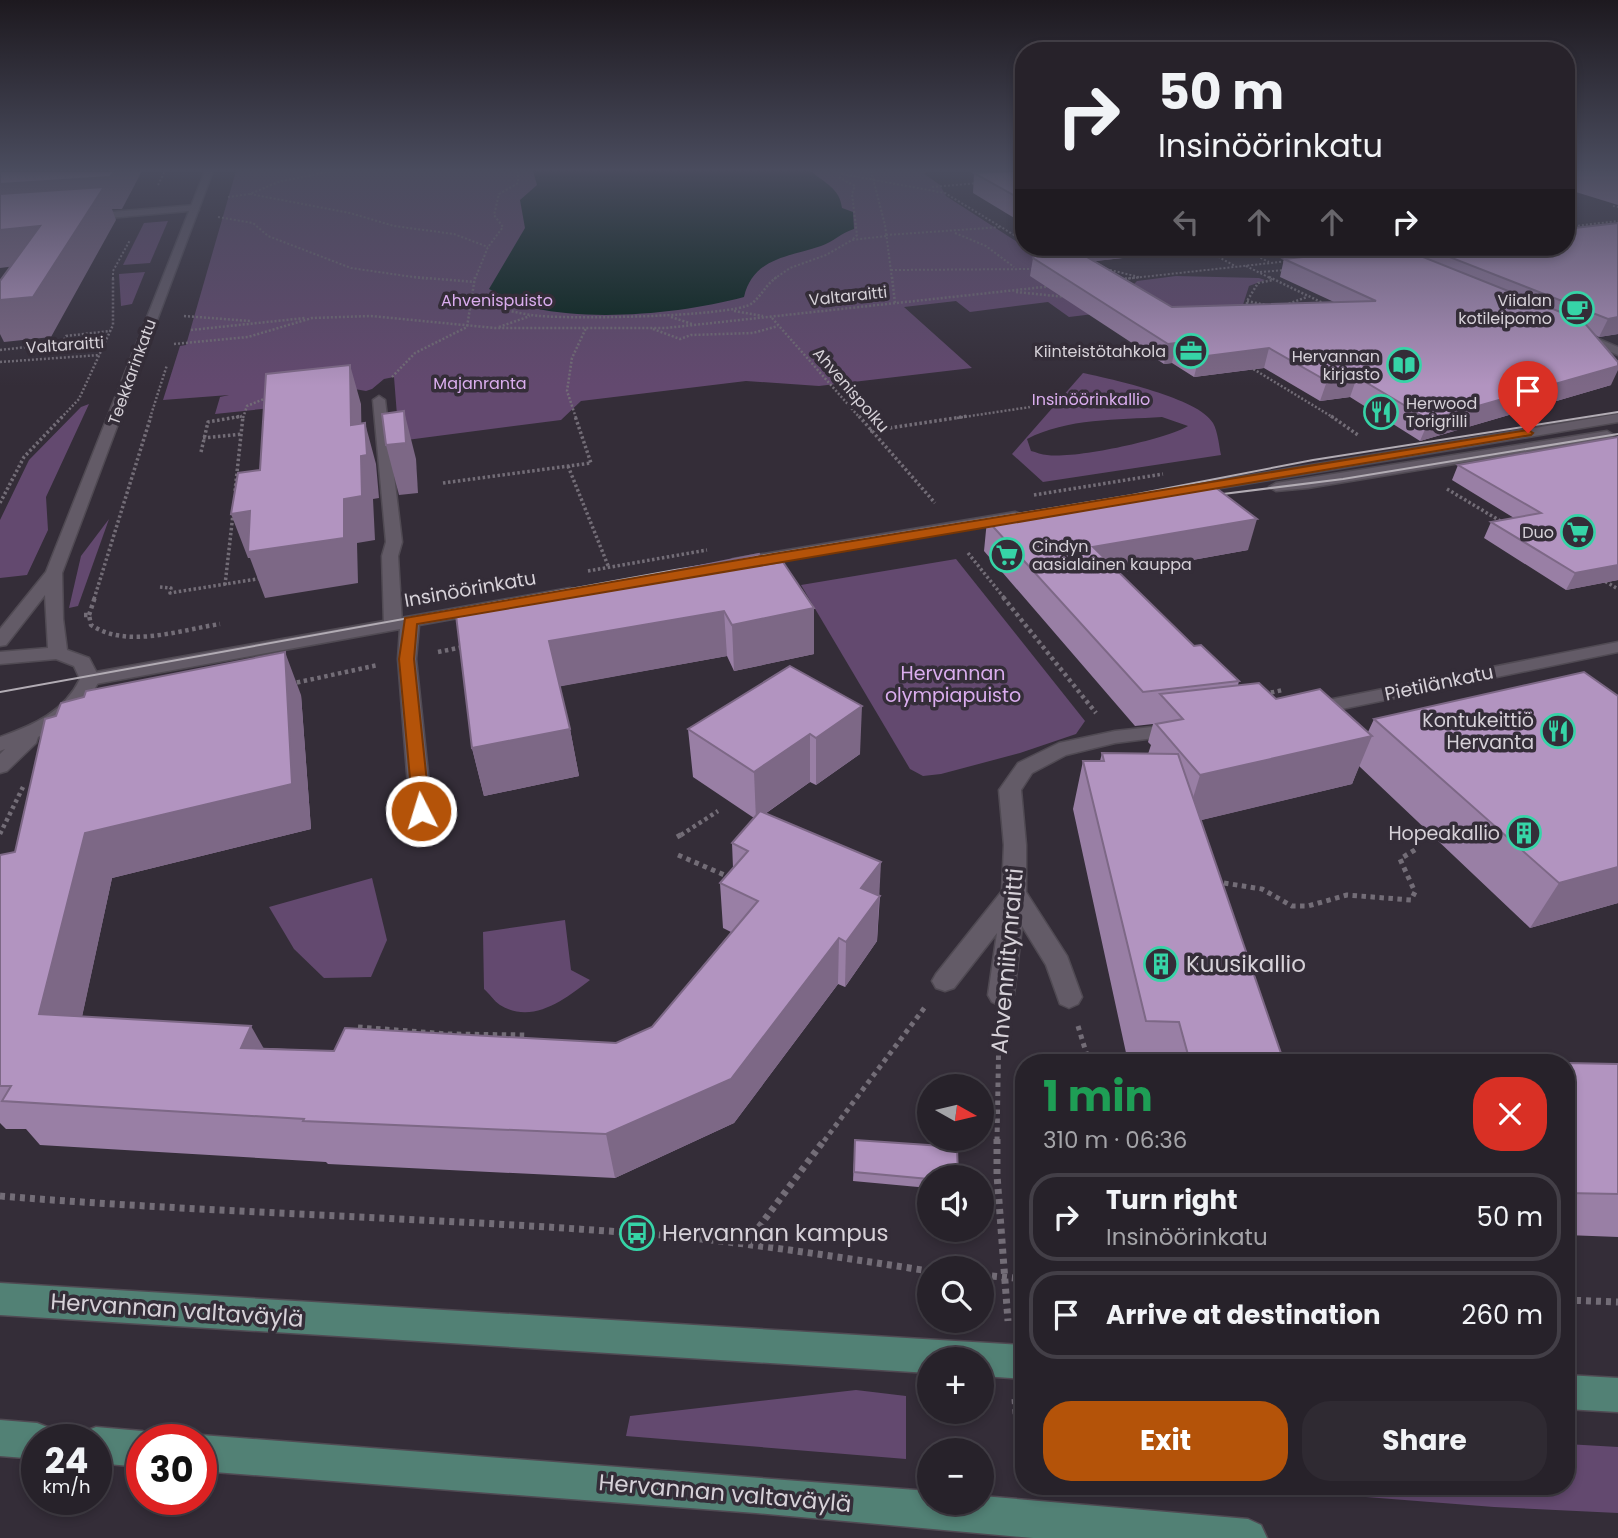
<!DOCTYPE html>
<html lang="en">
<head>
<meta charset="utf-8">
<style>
  :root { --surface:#27222a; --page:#2f2a32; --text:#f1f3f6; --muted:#a4a4a8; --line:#433f47; --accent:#b45309 }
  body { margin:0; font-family:Poppins,sans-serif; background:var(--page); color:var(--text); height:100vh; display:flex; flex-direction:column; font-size:26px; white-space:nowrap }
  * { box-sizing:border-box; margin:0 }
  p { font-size:23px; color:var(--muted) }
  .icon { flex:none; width:38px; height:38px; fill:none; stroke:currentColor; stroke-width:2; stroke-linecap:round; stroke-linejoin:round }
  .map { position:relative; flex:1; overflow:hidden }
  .drawer { position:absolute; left:1015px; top:1054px; width:560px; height:441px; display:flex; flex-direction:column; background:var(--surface); border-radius:28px; box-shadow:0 4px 10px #0003,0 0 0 2px var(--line) }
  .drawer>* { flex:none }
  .banner { position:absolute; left:1015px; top:42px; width:560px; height:214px; border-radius:28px; box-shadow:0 4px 10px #0003,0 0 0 2px var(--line); background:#27222a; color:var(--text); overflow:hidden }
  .needle { width:46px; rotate:98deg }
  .fabs { position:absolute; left:917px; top:1074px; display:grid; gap:14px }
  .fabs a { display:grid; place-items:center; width:77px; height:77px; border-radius:50%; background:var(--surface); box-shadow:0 4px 10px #0003,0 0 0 2px var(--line); font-size:35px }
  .speed { position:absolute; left:21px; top:1424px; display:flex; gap:14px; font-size:35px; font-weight:700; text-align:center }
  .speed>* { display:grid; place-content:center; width:91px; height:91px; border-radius:50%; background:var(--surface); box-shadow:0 4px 10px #0003,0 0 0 2px var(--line); line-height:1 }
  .speed small { font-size:18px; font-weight:400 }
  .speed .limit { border:10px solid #d22; background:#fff; color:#111 }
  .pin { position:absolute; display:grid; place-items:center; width:60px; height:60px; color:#fff; margin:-72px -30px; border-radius:50% 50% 50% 0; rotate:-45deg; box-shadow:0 0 7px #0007 }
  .pin .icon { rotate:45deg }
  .me { position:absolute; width:77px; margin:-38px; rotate:355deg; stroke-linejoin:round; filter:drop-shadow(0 0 5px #0008) }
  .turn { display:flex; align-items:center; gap:24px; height:147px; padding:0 28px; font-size:32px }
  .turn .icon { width:91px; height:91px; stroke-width:2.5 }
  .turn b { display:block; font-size:49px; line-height:60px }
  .lanes { display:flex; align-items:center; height:66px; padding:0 28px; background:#0003; justify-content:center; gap:35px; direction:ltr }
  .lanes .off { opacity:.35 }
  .round { display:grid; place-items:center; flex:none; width:74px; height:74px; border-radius:28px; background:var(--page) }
  .overview { display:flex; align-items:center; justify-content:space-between; height:119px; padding:0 28px }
  h1 { font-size:42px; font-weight:700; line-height:52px; color:#1e9e55 }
  .action { display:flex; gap:14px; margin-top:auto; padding:14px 28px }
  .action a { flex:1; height:80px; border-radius:28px; background:var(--accent); color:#fff; font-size:28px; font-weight:700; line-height:80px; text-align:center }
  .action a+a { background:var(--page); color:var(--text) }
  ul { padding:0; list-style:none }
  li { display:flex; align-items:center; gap:21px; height:88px; margin:0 14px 10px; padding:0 14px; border:4px solid var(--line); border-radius:28px }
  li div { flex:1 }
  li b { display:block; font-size:26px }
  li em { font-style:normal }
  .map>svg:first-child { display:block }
  .green { fill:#63496f; fill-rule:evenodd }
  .water { fill:#002016 }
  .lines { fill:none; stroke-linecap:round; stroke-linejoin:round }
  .service-casing { stroke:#504a53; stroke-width:3 }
  .minor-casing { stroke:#504a53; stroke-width:3 }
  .tertiary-casing { stroke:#504a53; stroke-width:3 }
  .primary-casing { stroke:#504a53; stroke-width:3 }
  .path-far5 { stroke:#736d77; stroke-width:2; stroke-dasharray:2 2; stroke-linecap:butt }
  .path-far4 { stroke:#736d77; stroke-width:2.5; stroke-dasharray:2 2; stroke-linecap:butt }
  .path-far3 { stroke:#736d77; stroke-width:3.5; stroke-dasharray:2.5 2.5; stroke-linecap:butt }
  .path-far2 { stroke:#736d77; stroke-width:4.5; stroke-dasharray:3.5 3.5; stroke-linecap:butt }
  .path-far1 { stroke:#736d77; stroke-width:5; stroke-dasharray:4.5 4.5; stroke-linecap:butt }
  .path { stroke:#736d77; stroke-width:7; stroke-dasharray:5 5; stroke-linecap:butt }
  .service { fill:#635b67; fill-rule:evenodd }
  .minor { fill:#635b67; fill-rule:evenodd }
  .tertiary { fill:#635b67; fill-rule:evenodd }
  .primary { fill:#528175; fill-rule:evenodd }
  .tram { stroke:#b2acb4; stroke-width:2 }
  .wall { fill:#997fa5 }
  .shaded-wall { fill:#7d6886 }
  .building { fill:#b294c0; stroke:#7d6886; stroke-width:2 }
  .route { fill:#b45309; stroke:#753606; stroke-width:2 }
  .labels { text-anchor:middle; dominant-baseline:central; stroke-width:7; stroke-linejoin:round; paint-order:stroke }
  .far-street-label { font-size:16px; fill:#d6d1d8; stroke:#342d38 }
  .far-park-label { font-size:16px; fill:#daadee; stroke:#342d38 }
  .far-poi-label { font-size:16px; fill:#d6d1d8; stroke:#342d38; text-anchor:end }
  .street-label { font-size:19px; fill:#d6d1d8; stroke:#342d38 }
  .park-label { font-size:19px; fill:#daadee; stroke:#342d38 }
  .poi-label { font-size:19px; fill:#d6d1d8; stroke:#342d38; text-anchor:end }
  .near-street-label { font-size:23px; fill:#d6d1d8; stroke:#342d38 }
  .near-poi-label { font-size:23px; fill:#d6d1d8; stroke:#342d38; text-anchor:start }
</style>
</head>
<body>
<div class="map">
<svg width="1618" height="1538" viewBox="0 0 1618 1538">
  <rect width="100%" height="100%" fill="#342d38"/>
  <g class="green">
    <polygon points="236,171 940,171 923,173 940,185 946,196 1068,275 1143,308 1069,317 1048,302 970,312 956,301 904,307 972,368 819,386 746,381 581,401 561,420 399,441 394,377 384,379 372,389 366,391 343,387 281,407 215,414 220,397 229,395 163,400 180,346 186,345"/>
    <polygon points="168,221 150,263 123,265 144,223"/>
    <polygon points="145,272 132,304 121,306 119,274"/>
    <polygon points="1176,276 1259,278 1265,280 1249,286 1242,308 1204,335 1130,288 1137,281"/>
    <path d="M1083,373c28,6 116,25 130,50 5,9 6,23 8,32l-178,27 -31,-28zM1162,417l26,9c-24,14 -113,33 -141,29 -5,0 -11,-3 -16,-4l-4,-12c40,-21 91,-19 135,-22z"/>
    <polygon points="89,404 46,497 48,530 27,575 0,578 0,520 29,460 81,407"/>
    <polygon points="109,519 78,606 69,608 81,556"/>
    <polygon points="956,559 1085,721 1076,734 1020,753 941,774 923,776 910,769 801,585"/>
    <polygon points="372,878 387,940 371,977 324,978 294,949 269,907"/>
    <path d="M565,920l6,50 19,10c-25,19 -57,45 -90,25 -6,-4 -11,-12 -16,-16l-1,-57z"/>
    <polygon points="856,1390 906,1396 906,1459 626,1436 630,1416"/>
    <polygon points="1566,1444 1618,1447 1618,1513 1494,1507 1226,1486 1566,1486"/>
  </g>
  <path class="water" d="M533,171h278c13,12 29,17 31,37l11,4 1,17c-13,4 -21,13 -33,17 -33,11 -68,12 -77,51 -60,16 -148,25 -210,11 -16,-3 -31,-12 -45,-19l36,-61 -5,-28 17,-15z"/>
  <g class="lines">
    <g class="service-casing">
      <g id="service">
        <polygon points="379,396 385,400 402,542 398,556 402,624 393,629 384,624 382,556 386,542 373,400"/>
        <polygon points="1179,724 1186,726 1189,730 1186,734 1115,743 1066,755 1032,773 1021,790 1026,845 1026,892 1067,956 1082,997 1078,1004 1069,1008 1060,1004 1046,965 1022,926 1014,995 1010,1002 1001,1006 992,1002 988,995 997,933 954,988 945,991 936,988 932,981 936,974 1002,891 1004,845 999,790 1018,763 1059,743 1115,731"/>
      </g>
    </g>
    <g class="minor-casing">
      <g id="minor">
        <polygon points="196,205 199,210 87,220 83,217 87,214"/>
        <polygon points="1359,247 1372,247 1401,259 1393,261"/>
        <polygon points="1574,332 1582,332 1618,347 1618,355 1574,336"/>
        <polygon points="1618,414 1618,422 1185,494 1178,490 1185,486"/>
        <polygon points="1607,431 1614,435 1612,438 1308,488 1276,491 1269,487 1276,483"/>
        <polygon points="1015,512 1020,514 1023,517 1020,520 733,569 725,564 733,559"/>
        <polygon points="570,588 579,593 576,597 419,625 416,659 432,811 429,816 421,819 413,816 410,811 398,659 400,629 90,685 80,679 90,673"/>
        <polygon points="1618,642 1618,652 1308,716 1301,714 1298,710 1301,706 1308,704"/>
      </g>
    </g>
    <g class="tertiary-casing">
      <path id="tertiary" d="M205,171h8l-151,402 1,46 4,31 22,8 11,21c-14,28 -33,45 -62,58l-2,6 -29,28 -7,2v-19l5,-5 -5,2v-14c34,-12 64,-25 80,-58l-6,-13 -18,-7 -56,5v-12l48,-4 -3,-53 -39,50 -6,1v-17l46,-57z"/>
    </g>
    <g class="primary-casing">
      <g id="primary">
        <polygon points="0,1283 1024,1345 1024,1379 982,1376 982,1360 929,1360 929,1373 0,1315"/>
        <polygon points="1566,1375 1618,1378 1618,1412 1566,1409"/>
        <polygon points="0,1420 37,1423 50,1428 55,1440 37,1440 37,1459 0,1456"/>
        <polygon points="96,1427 142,1431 155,1436 156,1440 142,1440 142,1467 96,1463 96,1440 80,1440 83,1432"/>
        <polygon points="201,1435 929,1491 929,1503 982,1503 982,1496 1248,1519 1261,1525 1267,1538 1033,1538 756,1513 201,1471 201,1440 188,1440"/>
      </g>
    </g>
    <g class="path-far5">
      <polyline points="838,171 842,174 840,178 855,186 852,194 857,235 853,239"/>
      <polyline points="871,171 885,225 892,279"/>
      <polyline points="842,174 945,193 1024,241"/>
      <polyline points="158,185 165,171"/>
      <polyline points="932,187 979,183"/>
      <polyline points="250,194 350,213 394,226 454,234 488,247"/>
      <polyline points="228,197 250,194 278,182 332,171"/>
      <polyline points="1613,206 1618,207"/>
      <polyline points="218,217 253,223 268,236 351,268 427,279"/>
      <polyline points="1566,227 1618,221"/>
      <polyline points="955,233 986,246 1014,267"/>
      <polyline points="886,235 1002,227"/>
      <polyline points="1032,247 1041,253"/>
      <polyline points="1239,247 1269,262"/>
      <polyline points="1328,247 1337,251"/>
      <polyline points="1204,249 1235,266"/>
      <polyline points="1246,266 1272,279"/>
      <polyline points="1106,269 1135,276"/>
      <polyline points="891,270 1037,269"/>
      <polyline points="1260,272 1286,270"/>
      <polyline points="113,279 113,271 130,240"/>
      <polyline points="475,279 488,247 503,227 494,215 499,194 518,183 518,171"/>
      <polyline points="774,279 790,268 826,255 852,240 886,236"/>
      <polyline points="1124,279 1289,261"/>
    </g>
    <g class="path-far4">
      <polyline points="414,277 475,282"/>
      <polyline points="892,277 895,303"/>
      <polyline points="1269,277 1327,305"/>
      <polyline points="1121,279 1140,277"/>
      <polyline points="1016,292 1066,297"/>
      <path d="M473,301c19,5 38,11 58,14 28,5 200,2 220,-11 10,-7 15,-20 26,-27"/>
      <polyline points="1247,301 1266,305"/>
      <polyline points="1285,305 1307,297"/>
      <polyline points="1247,308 1247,301 1258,283 1273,280"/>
      <polyline points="734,311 763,316"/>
      <polyline points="184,316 250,321"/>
      <polyline points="671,317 692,324"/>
      <polyline points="772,318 860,418"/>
      <polyline points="499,327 530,316"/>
      <polyline points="653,329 680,339 691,335 753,333 778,326"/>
      <polyline points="191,330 305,318"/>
      <polyline points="62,343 66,336 110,331"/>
      <polyline points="174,344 248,337 312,318 371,316 495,328 666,328 1053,286"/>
      <polyline points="0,350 82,341"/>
      <polyline points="0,362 100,355"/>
      <polyline points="1250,367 1334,418"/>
      <polyline points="392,377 415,353 467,327 475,277"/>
      <polyline points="61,418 79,399 113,325 113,277"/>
      <polyline points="150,418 167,365"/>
      <polyline points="232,418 244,416"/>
      <polyline points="243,418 247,406 269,397"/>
      <polyline points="576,418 567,391 572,358 586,328"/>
      <polyline points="957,418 1037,406"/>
    </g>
    <g class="path-far3">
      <polyline points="859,416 935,503"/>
      <polyline points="1331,416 1358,435"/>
      <polyline points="870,431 968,416"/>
      <polyline points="203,438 242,434"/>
      <polyline points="201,452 208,422 242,416"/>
      <polyline points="568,466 609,568"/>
      <polyline points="443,483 591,463 575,416"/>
      <polyline points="1447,489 1502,522"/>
      <polyline points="235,491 243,416"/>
      <polyline points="1034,495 1163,474"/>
      <polyline points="0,503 24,457 63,416"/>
      <polyline points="968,553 1005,599"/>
      <polyline points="588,571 707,550"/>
      <polyline points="1601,579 1618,589"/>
      <polyline points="225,585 233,514"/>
      <polyline points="160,587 171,588 170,593 263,578"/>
      <polyline points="94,599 151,416"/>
    </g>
    <g class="path-far2">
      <polyline points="1003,597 1096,713"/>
      <path d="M84,615h5l2,10c36,24 89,5 129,-1"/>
      <polyline points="89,615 95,597"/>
      <polyline points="438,652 463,647"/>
      <polyline points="290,684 378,665"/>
      <polyline points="1264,694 1283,690"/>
      <polyline points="0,834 23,787"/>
      <polyline points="681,835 718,811"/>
    </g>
    <g class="path-far1">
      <polyline points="677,837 684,833"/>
      <polyline points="678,855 729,877"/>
      <polyline points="1224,883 1262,889 1292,906 1308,906 1347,895 1411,900 1415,892 1400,859 1418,848"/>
      <polyline points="1078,1026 1089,1062"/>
      <polyline points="358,1027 448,1034 526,1035"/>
      <polyline points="824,1141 925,1007"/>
      <polyline points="997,1141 999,1026"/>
    </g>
    <g class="path">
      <polyline points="997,1139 997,1175 1008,1321"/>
      <path d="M0,1196c211,17 423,21 635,37 98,7 196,23 294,38"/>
      <polyline points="747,1243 825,1139"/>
      <polyline points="982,1275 1024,1279"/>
      <polyline points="1566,1300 1618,1302"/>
      <polyline points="1015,1399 1021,1478"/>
    </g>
    <use href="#service" class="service"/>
    <use href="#minor" class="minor"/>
    <use href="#tertiary" class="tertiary"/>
    <use href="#primary" class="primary"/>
    <g class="tram">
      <polyline points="1207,496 1343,479 1618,434"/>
      <polyline points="0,692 675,570 1132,495 1313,460 1618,412"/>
    </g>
  </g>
  <g class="wall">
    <polygon points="1024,171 1024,224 973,193 974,173"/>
    <polygon points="1566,171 1618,171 1618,205 1566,189"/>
    <polygon points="1040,247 1222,247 1095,261 1172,307 1334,302 1280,277 1284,259 1416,254 1419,247 1566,247 1618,334 1599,337 1595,335 1611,385 1420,441 1350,397 1320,401 1264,368 1194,377 1172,363 1164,364 1030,276 1033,258"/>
    <polygon points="1618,437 1618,580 1566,590 1484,538 1491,522 1514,518 1452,480 1458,465"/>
    <polygon points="987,520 1248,550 1120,573 1194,646 1239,681 1238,685 1368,732 1374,719 1618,903 1530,928 1359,766 1352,784 1201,820 1284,1062 1128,1062 1073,809 1083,761 1100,761 1102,753 1148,754 1151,745 1148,742 1153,724 1135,726 984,551"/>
    <polygon points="763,565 814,654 734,671 727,656 560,686 570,729 579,776 484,796 472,748 456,615"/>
    <polygon points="790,666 860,754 816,785 810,782 765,814 880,896 877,941 845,987 838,984 734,1123 615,1178 328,1164 326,1162 40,1145 26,1129 6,1129 0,1123 0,855 15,852 301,695 311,829 112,878 82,1016 264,1048 334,1051 616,1043 652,1027 731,932 723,928 720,883 733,868 732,843 754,818 693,777 688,729"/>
    <polygon points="1566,1063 1618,1064 1618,1237 1566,1235"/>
    <polygon points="855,1140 929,1178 929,1188 853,1181"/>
  </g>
  <g class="shaded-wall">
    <polygon points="114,171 142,171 122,209 112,209 116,220 51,337 4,342 0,334 0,300 88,211 0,217 0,184"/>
    <polygon points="40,226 55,261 0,268 0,230"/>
    <polygon points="1072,247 1222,247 1069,264"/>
    <polygon points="1618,317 1618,334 1599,337 1608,319"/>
    <polygon points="1176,343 1172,363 1164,364 1168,344"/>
    <polygon points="1269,348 1264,368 1194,377 1199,357"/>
    <polygon points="350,365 361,404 362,456 365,423 376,464 379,498 373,499 375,540 357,543 358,583 265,598 250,558 248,558 231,514 344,499 351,425"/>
    <polygon points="1618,366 1618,370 1611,385 1420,441 1429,420"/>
    <polygon points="1357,377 1350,397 1320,401 1327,381"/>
    <polygon points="404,411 416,459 418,493 399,495 386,445"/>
    <polygon points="1257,519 1248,550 1087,579 1093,547"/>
    <polygon points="1618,565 1618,580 1566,590 1575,573"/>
    <polygon points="814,608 814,654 734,671 732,625"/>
    <polygon points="724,611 727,656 557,687 549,641"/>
    <polygon points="285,652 301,695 311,829 112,878 73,1059 39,1014 85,833"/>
    <polygon points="862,706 860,754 816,785 816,738"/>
    <polygon points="570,729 579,776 484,796 472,748"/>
    <polygon points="810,734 810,782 756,820 754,772"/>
    <polygon points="1372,736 1352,784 1185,824 1200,775"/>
    <polygon points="881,862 877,941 845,987 846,942 861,888"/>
    <polygon points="1618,867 1618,903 1530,928 1559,883"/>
    <polygon points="839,938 838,984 734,1123 615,1178 606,1134"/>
    <polygon points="251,1026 276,1070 241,1048"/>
  </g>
  <g class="building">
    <polygon points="0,171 114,171 110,177 0,184"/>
    <polygon points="1013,171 1024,171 1024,201 974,173"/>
    <polygon points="104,187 33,297 0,300 0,281 40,226 0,230 0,194"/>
    <polygon points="1618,223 1618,317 1608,319 1424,247 1566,247 1566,229"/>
    <polygon points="1040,247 1070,247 1172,307 1376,301 1284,259 1398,247 1583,321 1618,362 1618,366 1429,420 1357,377 1327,381 1269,348 1199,357 1176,343 1168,344 1033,258"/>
    <polygon points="350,365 351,425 365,423 367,455 361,456 362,496 344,499 344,538 248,552 250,511 231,514 238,473 260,470 266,374"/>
    <polygon points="404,411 406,443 386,445 382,414"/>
    <polygon points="1618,437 1618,565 1575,573 1491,522 1541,513 1458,465"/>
    <polygon points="1211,484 1257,519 1093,547 1194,646 1201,645 1239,681 1143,692 987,520"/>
    <polygon points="759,554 763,565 783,562 814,608 732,625 724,611 549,641 570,729 472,748 456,615"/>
    <polygon points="285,652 292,784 85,833 39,1014 251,1026 241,1048 334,1051 345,1028 616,1043 652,1027 758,901 720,883 748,851 732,843 760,811 881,862 861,888 880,896 846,942 839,938 731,1079 606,1134 303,1121 304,1119 2,1101 11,1086 0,1086 0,855 15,852 45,719 56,716 61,703 84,697 86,691"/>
    <polygon points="790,666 862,706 816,738 810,734 754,772 688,729"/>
    <polygon points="1584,672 1618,696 1618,867 1559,883 1374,719"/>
    <polygon points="1259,683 1276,699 1320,689 1372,736 1200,775 1156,724 1183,719 1160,694"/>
    <polygon points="1102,753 1178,754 1284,1062 1190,1062 1179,1022 1146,1021 1083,761 1104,761"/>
    <polygon points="1374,1059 1532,1062 1375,1062"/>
    <polygon points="1566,1063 1618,1064 1618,1194 1566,1193"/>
    <polygon points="855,1140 957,1147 958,1178 929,1179 854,1172"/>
  </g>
  <linearGradient id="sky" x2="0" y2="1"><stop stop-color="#1d191f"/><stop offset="0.44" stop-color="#4a4c5e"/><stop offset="1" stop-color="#4a4c5e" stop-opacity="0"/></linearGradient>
  <rect width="1618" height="386" fill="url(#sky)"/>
  <polygon class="route" points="1528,430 1533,433 1531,435 417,624 414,659 430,811 421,817 413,811 399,659 405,618 773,554"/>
  <defs>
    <g id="cafe-ring" transform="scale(1.75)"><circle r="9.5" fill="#342d38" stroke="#36d4a7" stroke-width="1.5"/><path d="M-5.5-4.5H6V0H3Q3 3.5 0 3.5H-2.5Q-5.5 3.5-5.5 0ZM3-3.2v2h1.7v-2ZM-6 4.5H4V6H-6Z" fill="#36d4a7"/></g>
    <g id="office-ring" transform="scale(1.75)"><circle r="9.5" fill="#342d38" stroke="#36d4a7" stroke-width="1.5"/><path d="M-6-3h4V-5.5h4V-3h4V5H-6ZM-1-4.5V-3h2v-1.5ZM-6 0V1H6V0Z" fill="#36d4a7"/></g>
    <g id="library-ring" transform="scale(1.75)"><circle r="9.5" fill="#342d38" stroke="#36d4a7" stroke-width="1.5"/><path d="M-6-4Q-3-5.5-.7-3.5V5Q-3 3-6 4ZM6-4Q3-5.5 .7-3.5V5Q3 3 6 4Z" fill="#36d4a7"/></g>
    <g id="restaurant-ring" transform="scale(1.75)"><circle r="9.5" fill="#342d38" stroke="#36d4a7" stroke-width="1.5"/><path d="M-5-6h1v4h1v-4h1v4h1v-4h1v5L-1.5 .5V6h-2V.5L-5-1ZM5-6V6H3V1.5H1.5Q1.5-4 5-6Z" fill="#36d4a7"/></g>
    <g id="supermarket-ring" transform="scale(1.75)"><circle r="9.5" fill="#342d38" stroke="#36d4a7" stroke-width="1.5"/><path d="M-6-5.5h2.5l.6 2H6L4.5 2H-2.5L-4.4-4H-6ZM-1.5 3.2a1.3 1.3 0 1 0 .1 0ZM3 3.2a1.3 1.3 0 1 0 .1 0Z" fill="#36d4a7"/></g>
    <g id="building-ring" transform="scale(1.75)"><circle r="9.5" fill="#342d38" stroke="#36d4a7" stroke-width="1.5"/><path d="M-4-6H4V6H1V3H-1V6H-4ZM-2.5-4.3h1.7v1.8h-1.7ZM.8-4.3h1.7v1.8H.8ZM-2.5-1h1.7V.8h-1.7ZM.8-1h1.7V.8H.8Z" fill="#36d4a7"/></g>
    <g id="bus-ring" transform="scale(1.75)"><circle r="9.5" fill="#342d38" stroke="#36d4a7" stroke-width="1.5"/><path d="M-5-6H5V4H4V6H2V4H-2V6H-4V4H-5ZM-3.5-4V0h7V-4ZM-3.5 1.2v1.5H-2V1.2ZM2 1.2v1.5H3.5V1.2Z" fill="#36d4a7"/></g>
  </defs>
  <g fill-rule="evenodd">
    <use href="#cafe-ring" x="1577" y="309"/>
    <use href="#office-ring" x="1191" y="351"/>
    <use href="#library-ring" x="1404" y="365"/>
    <use href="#restaurant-ring" x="1381" y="412"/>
    <use href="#supermarket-ring" x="1578" y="532"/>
    <use href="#supermarket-ring" x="1007" y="555"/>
    <use href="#restaurant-ring" x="1558" y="731"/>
    <use href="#building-ring" x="1524" y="833"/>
    <use href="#building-ring" x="1161" y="964"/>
    <use href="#bus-ring" x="637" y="1233"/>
  </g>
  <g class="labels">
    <g class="far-street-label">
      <text transform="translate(848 296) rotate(-6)">Valtaraitti</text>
      <text transform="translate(65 345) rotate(-4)">Valtaraitti</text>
      <text transform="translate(132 372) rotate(-70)">Teekkarinkatu</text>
      <text transform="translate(851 390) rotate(49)">Ahvenispolku</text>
    </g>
    <g class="far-park-label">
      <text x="497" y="300">Ahvenispuisto</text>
      <text x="480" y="383">Majanranta</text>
      <text x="1091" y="399">Insinöörinkallio</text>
    </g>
    <g class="far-poi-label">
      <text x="1552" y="300">Viialan<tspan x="1552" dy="18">kotileipomo</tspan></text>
      <text x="1166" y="351">Kiinteistötahkola</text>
      <text x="1380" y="356">Hervannan<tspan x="1380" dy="18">kirjasto</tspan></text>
      <text x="1406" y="403" text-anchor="start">Herwood<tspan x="1406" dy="18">Torigrilli</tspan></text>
      <text x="1554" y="532">Duo</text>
      <text x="1032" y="546" text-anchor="start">Cindyn<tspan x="1032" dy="18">aasialainen kauppa</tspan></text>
    </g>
    <g class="street-label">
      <text transform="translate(470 589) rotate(-10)">Insinöörinkatu</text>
      <text transform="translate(1439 683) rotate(-12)">Pietilänkatu</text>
    </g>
    <g class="park-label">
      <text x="953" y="673">Hervannan<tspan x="953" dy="22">olympiapuisto</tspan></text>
    </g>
    <g class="poi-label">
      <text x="1534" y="720">Kontukeittiö<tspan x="1534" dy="22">Hervanta</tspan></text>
      <text x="1500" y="833">Hopeakallio</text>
    </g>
    <g class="near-street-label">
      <text transform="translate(1007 961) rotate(-85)">Ahvenniitynraitti</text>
      <text transform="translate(177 1310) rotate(4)">Hervannan valtaväylä</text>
      <text transform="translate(725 1493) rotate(5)">Hervannan valtaväylä</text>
    </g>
    <g class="near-poi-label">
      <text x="1186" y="964">Kuusikallio</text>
      <text x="662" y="1233">Hervannan kampus</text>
    </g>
  </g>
</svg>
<div class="fabs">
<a><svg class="needle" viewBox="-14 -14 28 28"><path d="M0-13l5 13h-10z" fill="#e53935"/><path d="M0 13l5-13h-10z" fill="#a4a4a8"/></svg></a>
<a><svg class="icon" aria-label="sound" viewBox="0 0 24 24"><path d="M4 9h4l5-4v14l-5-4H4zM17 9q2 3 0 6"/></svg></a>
<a><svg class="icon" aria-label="search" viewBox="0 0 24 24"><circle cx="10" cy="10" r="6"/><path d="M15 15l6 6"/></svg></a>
<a>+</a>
<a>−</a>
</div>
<div class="speed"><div>24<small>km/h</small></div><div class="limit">30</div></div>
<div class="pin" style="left:1528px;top:433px;background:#d93025"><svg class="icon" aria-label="arrive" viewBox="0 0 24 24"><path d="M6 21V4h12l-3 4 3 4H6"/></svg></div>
<svg class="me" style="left:421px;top:811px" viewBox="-20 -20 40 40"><circle r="17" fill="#b45309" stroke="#fff" stroke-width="3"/><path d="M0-11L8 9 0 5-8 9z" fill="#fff"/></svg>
<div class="banner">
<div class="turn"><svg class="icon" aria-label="right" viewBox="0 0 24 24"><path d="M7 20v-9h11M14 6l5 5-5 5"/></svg><div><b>50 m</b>Insinöörinkatu</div></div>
<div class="lanes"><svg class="icon off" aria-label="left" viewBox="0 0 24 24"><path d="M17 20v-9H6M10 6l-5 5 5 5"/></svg><svg class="icon off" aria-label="ahead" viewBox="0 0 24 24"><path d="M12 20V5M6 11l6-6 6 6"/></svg><svg class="icon off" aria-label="ahead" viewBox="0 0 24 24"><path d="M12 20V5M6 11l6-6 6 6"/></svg><svg class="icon" aria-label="right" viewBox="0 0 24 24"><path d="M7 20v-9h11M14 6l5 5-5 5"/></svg></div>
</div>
<section class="drawer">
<div class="overview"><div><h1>1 min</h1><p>310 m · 06:36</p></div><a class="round" style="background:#d93025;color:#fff"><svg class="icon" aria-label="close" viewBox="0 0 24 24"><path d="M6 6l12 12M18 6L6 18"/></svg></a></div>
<ul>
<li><svg class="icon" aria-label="right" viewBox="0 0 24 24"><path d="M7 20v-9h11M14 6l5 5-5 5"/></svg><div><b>Turn right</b><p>Insinöörinkatu</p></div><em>50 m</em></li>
<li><svg class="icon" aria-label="arrive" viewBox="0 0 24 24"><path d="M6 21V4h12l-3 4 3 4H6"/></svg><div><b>Arrive at destination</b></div><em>260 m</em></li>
</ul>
<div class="action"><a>Exit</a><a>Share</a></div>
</section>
</div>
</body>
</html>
